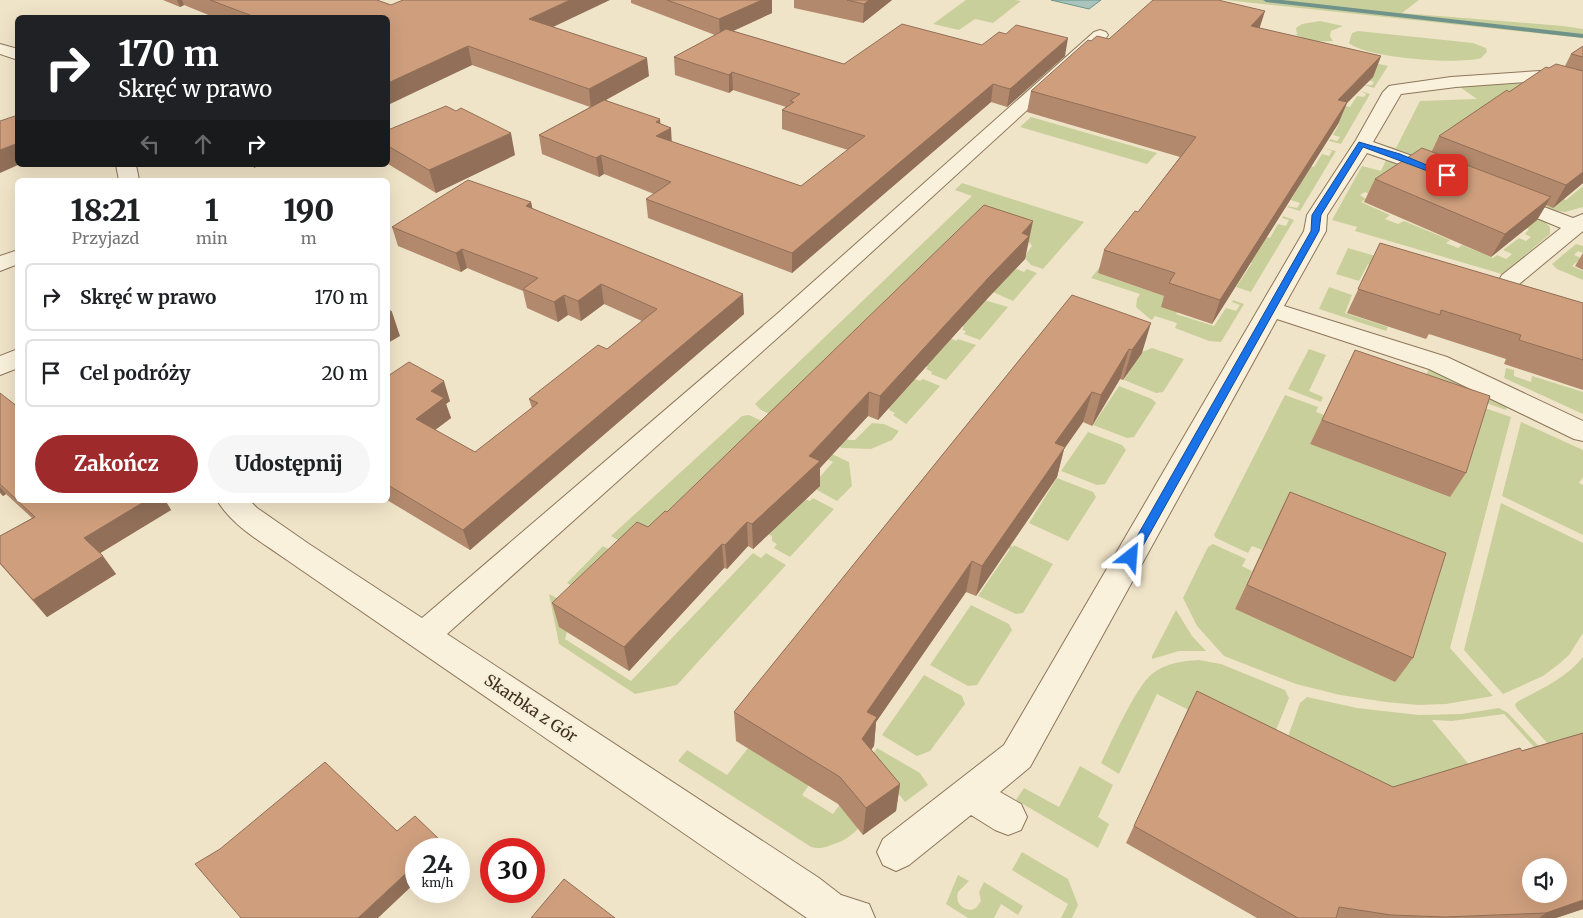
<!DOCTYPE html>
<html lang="pl">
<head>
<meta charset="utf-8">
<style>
  :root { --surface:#fff; --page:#f6f6f6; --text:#202124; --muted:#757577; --line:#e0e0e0; --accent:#9e2a2b }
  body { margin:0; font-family:Merriweather,serif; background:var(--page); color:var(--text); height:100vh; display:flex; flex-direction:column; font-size:19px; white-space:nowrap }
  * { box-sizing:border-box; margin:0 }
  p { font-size:16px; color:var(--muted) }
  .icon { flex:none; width:28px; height:28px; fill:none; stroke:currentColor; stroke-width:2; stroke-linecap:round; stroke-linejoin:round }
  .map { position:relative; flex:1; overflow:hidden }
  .drawer { position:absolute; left:15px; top:178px; width:375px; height:325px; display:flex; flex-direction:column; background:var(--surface); border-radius:8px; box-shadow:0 5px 20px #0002 }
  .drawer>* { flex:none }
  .hud { position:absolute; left:15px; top:15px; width:375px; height:152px; border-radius:8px; box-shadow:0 5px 20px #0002; background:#202124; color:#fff; overflow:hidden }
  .buttons { position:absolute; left:1522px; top:858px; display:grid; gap:10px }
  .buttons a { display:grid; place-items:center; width:45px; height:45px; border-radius:50%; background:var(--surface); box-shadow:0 5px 20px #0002; font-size:25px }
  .speed { position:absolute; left:405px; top:838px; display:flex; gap:10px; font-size:25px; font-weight:700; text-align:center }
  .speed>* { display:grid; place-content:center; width:65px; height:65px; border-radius:50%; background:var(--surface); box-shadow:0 5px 20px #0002; line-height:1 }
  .speed small { font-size:12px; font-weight:400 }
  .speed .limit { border:8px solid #d22; background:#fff; color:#111 }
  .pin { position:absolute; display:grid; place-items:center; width:42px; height:42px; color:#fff; margin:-21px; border-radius:10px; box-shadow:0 2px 8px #0006 }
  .me { position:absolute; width:55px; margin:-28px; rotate:28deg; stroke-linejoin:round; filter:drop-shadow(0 0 4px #0008) }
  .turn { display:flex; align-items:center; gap:18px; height:105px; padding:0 20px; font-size:22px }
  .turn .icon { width:65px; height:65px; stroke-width:2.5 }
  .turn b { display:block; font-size:35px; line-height:42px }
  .lanes { display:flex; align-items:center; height:48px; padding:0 20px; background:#0003; justify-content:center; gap:25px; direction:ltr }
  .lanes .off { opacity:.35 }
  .eta { display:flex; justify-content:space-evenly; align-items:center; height:85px; text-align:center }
  .eta b { font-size:30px; font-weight:800; line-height:35px }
  .cta { display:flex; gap:10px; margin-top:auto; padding:10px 20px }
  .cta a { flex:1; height:58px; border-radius:30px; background:var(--accent); color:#fff; font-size:20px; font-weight:800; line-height:58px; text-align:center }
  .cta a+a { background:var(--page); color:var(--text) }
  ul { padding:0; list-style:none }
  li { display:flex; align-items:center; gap:15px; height:68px; margin:0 10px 8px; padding:0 10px; border:2px solid var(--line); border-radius:8px }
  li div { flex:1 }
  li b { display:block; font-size:19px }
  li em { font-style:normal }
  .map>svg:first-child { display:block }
  .green { fill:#c9cf9b }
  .water { fill:#a9c4bc; stroke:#6f938a }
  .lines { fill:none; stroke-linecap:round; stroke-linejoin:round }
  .stream { fill:#6f938a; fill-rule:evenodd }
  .minor-casing { stroke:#8d765c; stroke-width:2 }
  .minor { fill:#faf1dc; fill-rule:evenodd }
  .wall { fill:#b2896c }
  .shaded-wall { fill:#916f58 }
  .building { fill:#cf9f7d; stroke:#916f58; fill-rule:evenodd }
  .route { fill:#1a73e8; stroke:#114b97 }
  .labels { text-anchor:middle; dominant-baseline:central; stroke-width:4; stroke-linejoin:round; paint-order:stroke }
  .near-street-label { font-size:16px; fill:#3d2e20; stroke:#f7eed8 }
</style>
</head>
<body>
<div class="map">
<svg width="1583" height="918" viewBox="0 0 1583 918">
  <rect width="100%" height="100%" fill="#f0e4c8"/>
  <g class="green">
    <polygon points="966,0 1015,0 1021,1 993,23 975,19 959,30 933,24"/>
    <polygon points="1226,0 1419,0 1402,13 1563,26 1583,29 1583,38"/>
    <path d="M1320,21l23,5 -12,5 -1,5 3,5c-12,1 -27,1 -38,-7h2l-1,-6 6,-4z"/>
    <path d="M1358,31l115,12 13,5 1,4 -6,6c-23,7 -115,0 -132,-15l3,-10z"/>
    <polygon points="1281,41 1388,66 1374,88 1364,85 1372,85 1374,82 1368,80 1373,71 1364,68 1340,105 1350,107 1357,96 1364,97 1366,94 1360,91 1370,94 1341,144 1329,141 1330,139 1337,141 1340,137 1333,135 1339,124 1327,121 1303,164 1314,167 1322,154 1329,156 1332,151 1323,148 1336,151 1300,211 1287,207 1288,206 1297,208 1300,203 1291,200 1299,186 1258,235 1270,238 1278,224 1286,226 1289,220 1282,218 1283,216 1294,220 1251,292 1236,287 1252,263 1219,252 1129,232 1098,273 1184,303 1176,314 1214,326 1226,308 1236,311 1240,305 1232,302 1233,300 1244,304 1221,342 1209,341 1175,328 1177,323 1155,316 1152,320 1150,319 1136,307 1137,299 1140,294 1091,278"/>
    <polygon points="1526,81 1482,183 1376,143 1396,148 1420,101 1477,99 1457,85"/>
    <polygon points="1031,117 1157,153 1147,164 1020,127"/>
    <polygon points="1371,156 1377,156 1470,189 1371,195 1365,192 1360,195 1366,199 1361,202 1390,215 1385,219 1398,224 1404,221 1450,240 1446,243 1458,248 1462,245 1493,258 1497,255 1506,259 1512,254 1503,250 1519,238 1526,241 1531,237 1525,234 1529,229 1497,216 1478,193 1543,220 1550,227 1550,234 1502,274 1355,231 1357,227 1332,220 1362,166 1381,171 1386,160"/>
    <polygon points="962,183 1084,222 1043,269 1031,265 1024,257 1032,246 1030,243 979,225 788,411 849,440 855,440 872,423 884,424 899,431 892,440 871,449 842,448 761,410 755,404 972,196 955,190"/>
    <polygon points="1583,186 1583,207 1565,212 1545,209 1534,188 1566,200"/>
    <polygon points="1576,244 1583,246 1583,253 1578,251 1574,255 1581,258 1572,266 1583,271 1583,280 1557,269 1552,264"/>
    <polygon points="1348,248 1448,277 1380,268 1368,264 1359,281 1336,274"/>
    <polygon points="1014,268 1024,272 1027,269 1037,273 1013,301 993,292 995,290 991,289"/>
    <polygon points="1329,287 1352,295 1345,313 1388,327 1386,331 1319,309"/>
    <polygon points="981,299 1008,307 980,340 964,334 966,331 962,330 964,327 959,325"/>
    <polygon points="948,337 956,341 958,339 976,345 946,380 931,374 932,372 926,369 928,367 923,365"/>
    <polygon points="1152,348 1184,359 1163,392 1156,393 1124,380 1142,352"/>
    <polygon points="1309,349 1326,355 1309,391 1323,397 1321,402 1288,389"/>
    <polygon points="1327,354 1511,417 1450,648 1493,696 1446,704 1418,705 1386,702 1340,695 1296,684 1224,656 1197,626 1183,598 1208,547 1213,544 1246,559 1242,566 1252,571 1235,609 1395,682 1278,516 1262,550 1252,546 1248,553 1216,538 1214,535 1285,395 1318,407 1316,412 1324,415 1310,444 1450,497 1449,397"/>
    <polygon points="1506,368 1514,370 1514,376 1531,382 1532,376 1583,392 1583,414 1504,378"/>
    <polygon points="1429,369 1507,407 1506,410 1423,381"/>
    <polygon points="911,377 920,381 923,379 940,386 906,424 893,415 895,413 889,410 890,409 884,406"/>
    <polygon points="1119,386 1152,399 1156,403 1134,437 1127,438 1093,425"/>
    <polygon points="749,415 849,462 852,486 837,501 817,490 818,479 833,462 770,431 636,551 611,536 742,416"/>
    <polygon points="1521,422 1583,450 1583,477 1579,483 1583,485 1583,535 1502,496"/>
    <polygon points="1088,432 1122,445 1126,450 1105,484 1097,485 1061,471"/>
    <polygon points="1057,478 1093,492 1096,497 1068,541 1029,523"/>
    <polygon points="802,498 810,501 813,498 834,509 790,557 774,548 777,544 772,541 772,536 768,534"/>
    <polygon points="1501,503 1583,543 1583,633 1569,655 1559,664 1543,676 1503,694 1464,650"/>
    <polygon points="986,538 993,538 1013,547 1014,545 1053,564 1023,613 1016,614 978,596 1010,549"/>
    <polygon points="603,546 625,558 587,594 567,583"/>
    <polygon points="753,553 761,558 766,553 786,565 677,685 635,694 559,644 549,594 567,603 573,611 565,639 631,681"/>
    <polygon points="971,605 1009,624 1012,630 977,685 968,686 930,665"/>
    <polygon points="1176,610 1192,636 1206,651 1179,651 1152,659 1152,656"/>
    <path d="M1583,657v84l-27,12 -39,-44 -2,-4 2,-3c24,-13 48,-23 66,-45z"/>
    <path d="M1199,660l22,4 64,26 4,8 -21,52 -111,-56 -38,80 -18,-11c10,-20 35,-77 51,-89 14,-11 30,-13 47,-14z"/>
    <polygon points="924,675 962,696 965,704 930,751 917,756 882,735"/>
    <polygon points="1307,697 1357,708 1419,715 1461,714 1499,708 1508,713 1548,756 1543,757 1504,714 1452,721 1432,720 1476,773 1384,806 1281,756 1300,703"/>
    <path d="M748,748l61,37 -7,10 31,19 40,-55 -2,-2 6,-9 43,25 8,12 -23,17 -18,-23c-13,23 -22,54 -50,64 -10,3 -14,7 -26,4l-133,-86 9,-11 40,25z"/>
    <polygon points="1080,766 1113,785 1098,817 1109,824 1098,848 1016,800 1024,788 1059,807"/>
    <polygon points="1022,852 1068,879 1078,905 1072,918 1061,918 1068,904 1012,870"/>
    <path d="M958,875l11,6 -11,11c-3,10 3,17 13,18l5,-2 5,-7 -2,-9 5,-10 39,24 -5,9 -17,-11 -7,14h-26l-22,-14z"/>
  </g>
  <polygon class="water" points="1051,0 1101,0 1089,9"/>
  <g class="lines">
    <polygon class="stream" points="1263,0 1282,0 1583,34 1583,38 1266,2"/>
    <g class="minor-casing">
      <g id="minor">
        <path d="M1100,30l6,2 2,3 -2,3 -313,286 -346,310 372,244 22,17 28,9 6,14h-68l-520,-358c-24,-17 -55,-34 -70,-60h32l8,8 52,36 113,74 355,-304 317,-282z"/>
        <polygon points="0,44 18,49 18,60 0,54"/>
        <polygon points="1540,71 1583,83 1583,94 1539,81 1456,87 1401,94 1373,142 1446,168 1449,172 1446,176 1439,178 1367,153 1327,215 1326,231 1284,306 1447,357 1583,421 1583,441 1574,439 1429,369 1277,319 1030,767 1000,792 1021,804 1027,817 1021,830 1008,835 995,830 971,815 909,865 896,871 883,865 877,852 883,839 1004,745 1304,231 1307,215 1356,140 1383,92 1389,86 1395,85 1451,77"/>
        <polygon points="116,165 136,165 139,180 119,180"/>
        <polygon points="1507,193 1573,218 1583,214 1583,231 1518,285 1510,287 1502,285 1499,280 1502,275 1561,228 1500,203 1497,199 1500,195"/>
        <polygon points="18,250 18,264 0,271 0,256"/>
        <polygon points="18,349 18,368 0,375 0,356"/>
      </g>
    </g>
    <use href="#minor" class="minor"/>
  </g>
  <g class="wall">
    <polygon points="163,0 377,0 391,5 553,27 649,76 606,100 661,124 672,142 801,186 848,150 782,129 782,110 786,107 733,90 729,93 675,75 674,57 715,35 631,3 631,0 772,0 772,13 733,31 844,64 982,45 1065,56 1007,107 991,102 792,273 648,218 646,199 654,194 604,174 599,177 542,154 539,135 590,107 472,65 388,104 388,18 216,18 184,5 180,7"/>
    <polygon points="794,0 892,0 863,23 794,8"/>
    <polygon points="1259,28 1381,56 1373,77 1347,103 1338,124 1212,324 1161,307 1164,296 1098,273 1104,250 1138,212 1180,157 1027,112 1031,91 1091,41"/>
    <polygon points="1583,46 1583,183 1553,208 1546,205 1537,220 1491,257 1364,202 1375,179 1432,151 1439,136 1509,92 1549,68 1565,66 1571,54"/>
    <polygon points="388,130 515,155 436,193 388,164"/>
    <polygon points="531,202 532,208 744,314 470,550 387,500 388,376 450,401 446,404 451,418 435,430 475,452 532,408 529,399 607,349 642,321 604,304 581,321 568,315 558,322 527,308 523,291 467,268 461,272 398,246 392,227"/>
    <polygon points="1380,243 1583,303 1583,390 1504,364 1506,359 1429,334 1426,339 1347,313"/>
    <polygon points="1029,244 1027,246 1025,259 987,299 878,420 868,416 820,468 820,486 753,549 748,546 727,569 724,568 629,671 559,627 552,603 667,512"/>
    <polygon points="1583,253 1583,270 1575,266"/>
    <polygon points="1072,295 1142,353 1123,380 1120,379 1092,426 1083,422 1064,449 1057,477 976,596 966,592 876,722 874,746 871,749 900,784 896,811 863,835 838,804 736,741 734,712"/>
    <polygon points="1355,350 1466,473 1450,497 1310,444"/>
    <polygon points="0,393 18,500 165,500 171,510 100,553 116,574 47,617 0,564 0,536 32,518 6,494 3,496 0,493"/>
    <polygon points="1290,492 1413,658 1395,682 1235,609 1278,516"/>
    <polygon points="1197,691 1393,787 1583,733 1583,909 1556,918 1257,918 1126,843 1188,709"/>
  </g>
  <g class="shaded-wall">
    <polygon points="177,0 182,0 184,5 180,7"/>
    <polygon points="570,0 610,0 532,37 529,19"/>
    <polygon points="762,0 772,0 772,13 720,37 719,19"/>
    <polygon points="869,0 892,0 863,23 864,4"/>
    <polygon points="1265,11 1259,30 1251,26"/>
    <polygon points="1068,38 1065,56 1007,107 1010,89"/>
    <polygon points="468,46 472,65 388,105 388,83"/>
    <polygon points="1381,56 1373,77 1347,103 1338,124 1212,324 1220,300 1338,100"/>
    <polygon points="647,58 649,76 591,108 589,89"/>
    <polygon points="732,72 733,90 729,93 729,75"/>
    <polygon points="993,84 991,102 792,273 792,253"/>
    <polygon points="660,119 661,133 671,128 672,146 658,155 656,122"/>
    <polygon points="511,133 515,155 436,193 429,170"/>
    <polygon points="18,143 18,165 0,173 0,150"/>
    <polygon points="601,155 604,174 599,177 596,158"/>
    <polygon points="253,165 260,165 254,168"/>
    <polygon points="1583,172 1583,183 1553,208 1566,185"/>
    <polygon points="1551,197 1537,220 1491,257 1505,234"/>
    <polygon points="531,202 535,221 526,206"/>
    <polygon points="1033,221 1025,259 987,299 878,420 880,396"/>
    <polygon points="462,249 467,268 461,272 456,253"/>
    <polygon points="601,284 604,304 581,321 578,301"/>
    <polygon points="743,294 744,314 470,550 463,530"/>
    <polygon points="564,295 568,315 558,322 554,302"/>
    <polygon points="388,310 392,312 400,336 388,343"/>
    <polygon points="1151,323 1142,353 1123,380 1132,350"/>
    <polygon points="1129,349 1120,379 1092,426 1101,395"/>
    <polygon points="444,381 450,401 446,404 451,418 423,439 416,419 431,391"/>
    <polygon points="869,392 868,416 820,468 820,486 753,549 752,524 809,456"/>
    <polygon points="1092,392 1083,422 1064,449 1057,477 976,596 982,566 1055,443"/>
    <polygon points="0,487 6,494 3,496 0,492"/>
    <polygon points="147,500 165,500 171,510 97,555 84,538"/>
    <polygon points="747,522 748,546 727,569 725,545"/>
    <polygon points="722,544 724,568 629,671 624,647"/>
    <polygon points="103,556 116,574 47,617 33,600"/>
    <polygon points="972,561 966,592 876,722 874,746 859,767 862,739 867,712"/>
    <polygon points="900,784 896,811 863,835 866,808"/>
    <polygon points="441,841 445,849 432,849"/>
    <polygon points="416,864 416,882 378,918 358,918"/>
    <polygon points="1583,900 1583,909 1556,918 1539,918 1546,913"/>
  </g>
  <g class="building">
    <polygon points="210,0 377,0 391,5 403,0 570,0 529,19 647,58 589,89 468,46 388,83 388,18 254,18 255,17"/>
    <polygon points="667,0 762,0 719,19"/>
    <polygon points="847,0 869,0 864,4"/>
    <polygon points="1153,0 1218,0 1265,11 1251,26 1381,56 1338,100 1347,102 1220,300 1169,283 1175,273 1104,250 1135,211 1138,212 1196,137 1031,91 1088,40 1091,41 1097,36 1109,39"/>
    <polygon points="902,24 982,45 999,32 1006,34 1016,25 1068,38 1010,89 993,84 792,253 646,199 671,182 601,155 596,158 539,135 604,100 660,119 656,122 671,128 656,136 801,186 865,136 782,110 794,102 790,101 800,94 732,72 729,75 674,57 726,29 844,64"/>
    <polygon points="1583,46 1583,57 1571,54"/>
    <polygon points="1556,64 1583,71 1583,172 1566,185 1439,136 1507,90 1509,92 1546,67 1549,68"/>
    <polygon points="446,106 456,111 461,108 511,133 429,170 388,146 388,130"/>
    <polygon points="18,115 18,143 0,150 0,121"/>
    <polygon points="1422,148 1551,197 1505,234 1375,179"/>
    <polygon points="468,180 531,202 526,206 743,294 463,530 388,485 388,376 409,362 444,381 431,391 444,398 416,419 475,452 538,403 529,399 598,345 607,349 657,309 601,284 578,301 564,295 554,302 523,289 538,278 462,249 456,253 392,227"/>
    <polygon points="984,205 1033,221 1022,233 1029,236 991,275 880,396 869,392 809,456 820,461 752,524 747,522 725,545 722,544 624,647 552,603 637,522 648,527 665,511 667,512"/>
    <polygon points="1380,243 1583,303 1583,360 1519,340 1521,335 1441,310 1440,315 1358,289"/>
    <polygon points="1072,295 1151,323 1132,350 1129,349 1101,395 1092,392 1055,443 1065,447 982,566 972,561 867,712 877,717 862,739 900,784 866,808 840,777 734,712"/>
    <polygon points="388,309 392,312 388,314"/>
    <polygon points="1355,350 1490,396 1466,473 1322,420"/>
    <polygon points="0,393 18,407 18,500 147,500 84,538 103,556 33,600 0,563 0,536 35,517 0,484"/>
    <polygon points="1290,492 1446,553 1413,658 1247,585"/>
    <path d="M1197,691l196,96 127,-39 2,3 61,-18v167l-37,13 -101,4 -54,-2 -52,-8 -3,11h-38l-164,-92zM1531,866h28v28h-28z"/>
    <polygon points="325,762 397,831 415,816 441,841 432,849 416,849 416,864 358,918 241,918 195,864 220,849"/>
    <polygon points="564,879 615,918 531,918"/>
  </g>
  <polygon class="route" points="1359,142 1400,154 1451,175 1444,177 1363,147 1321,215 1319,231 1135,560 1127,560 1125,557 1127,554 1311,231 1312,215"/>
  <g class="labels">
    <g class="near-street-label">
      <text transform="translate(531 708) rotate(34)">Skarbka z Gór</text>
    </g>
  </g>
</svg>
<div class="buttons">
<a><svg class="icon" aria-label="sound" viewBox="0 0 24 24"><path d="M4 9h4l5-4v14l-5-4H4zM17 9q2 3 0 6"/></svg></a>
</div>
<div class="speed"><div>24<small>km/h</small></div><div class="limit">30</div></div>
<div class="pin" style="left:1447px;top:175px;background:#d93025"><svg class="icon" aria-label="arrive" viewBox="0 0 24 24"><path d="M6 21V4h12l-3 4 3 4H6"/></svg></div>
<svg class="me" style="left:1131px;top:557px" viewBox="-20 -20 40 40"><path d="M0-17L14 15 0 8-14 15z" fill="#1a73e8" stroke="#fff" stroke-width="4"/></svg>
<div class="hud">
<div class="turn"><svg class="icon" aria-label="right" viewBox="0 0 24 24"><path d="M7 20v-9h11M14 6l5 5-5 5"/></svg><div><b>170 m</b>Skręć w prawo</div></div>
<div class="lanes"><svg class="icon off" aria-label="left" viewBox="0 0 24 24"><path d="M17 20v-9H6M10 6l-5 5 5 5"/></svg><svg class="icon off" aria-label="ahead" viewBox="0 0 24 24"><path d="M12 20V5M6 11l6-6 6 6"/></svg><svg class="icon" aria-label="right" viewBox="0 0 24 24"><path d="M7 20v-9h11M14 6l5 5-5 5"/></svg></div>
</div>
<section class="drawer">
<div class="eta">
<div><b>18:21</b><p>Przyjazd</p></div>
<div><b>1</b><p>min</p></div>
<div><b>190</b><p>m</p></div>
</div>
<ul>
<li><svg class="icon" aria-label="right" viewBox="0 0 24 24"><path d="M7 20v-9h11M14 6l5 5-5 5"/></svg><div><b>Skręć w prawo</b></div><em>170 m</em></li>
<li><svg class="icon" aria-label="arrive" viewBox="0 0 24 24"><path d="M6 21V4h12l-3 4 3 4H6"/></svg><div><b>Cel podróży</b></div><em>20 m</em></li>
</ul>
<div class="cta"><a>Zakończ</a><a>Udostępnij</a></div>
</section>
</div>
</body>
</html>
